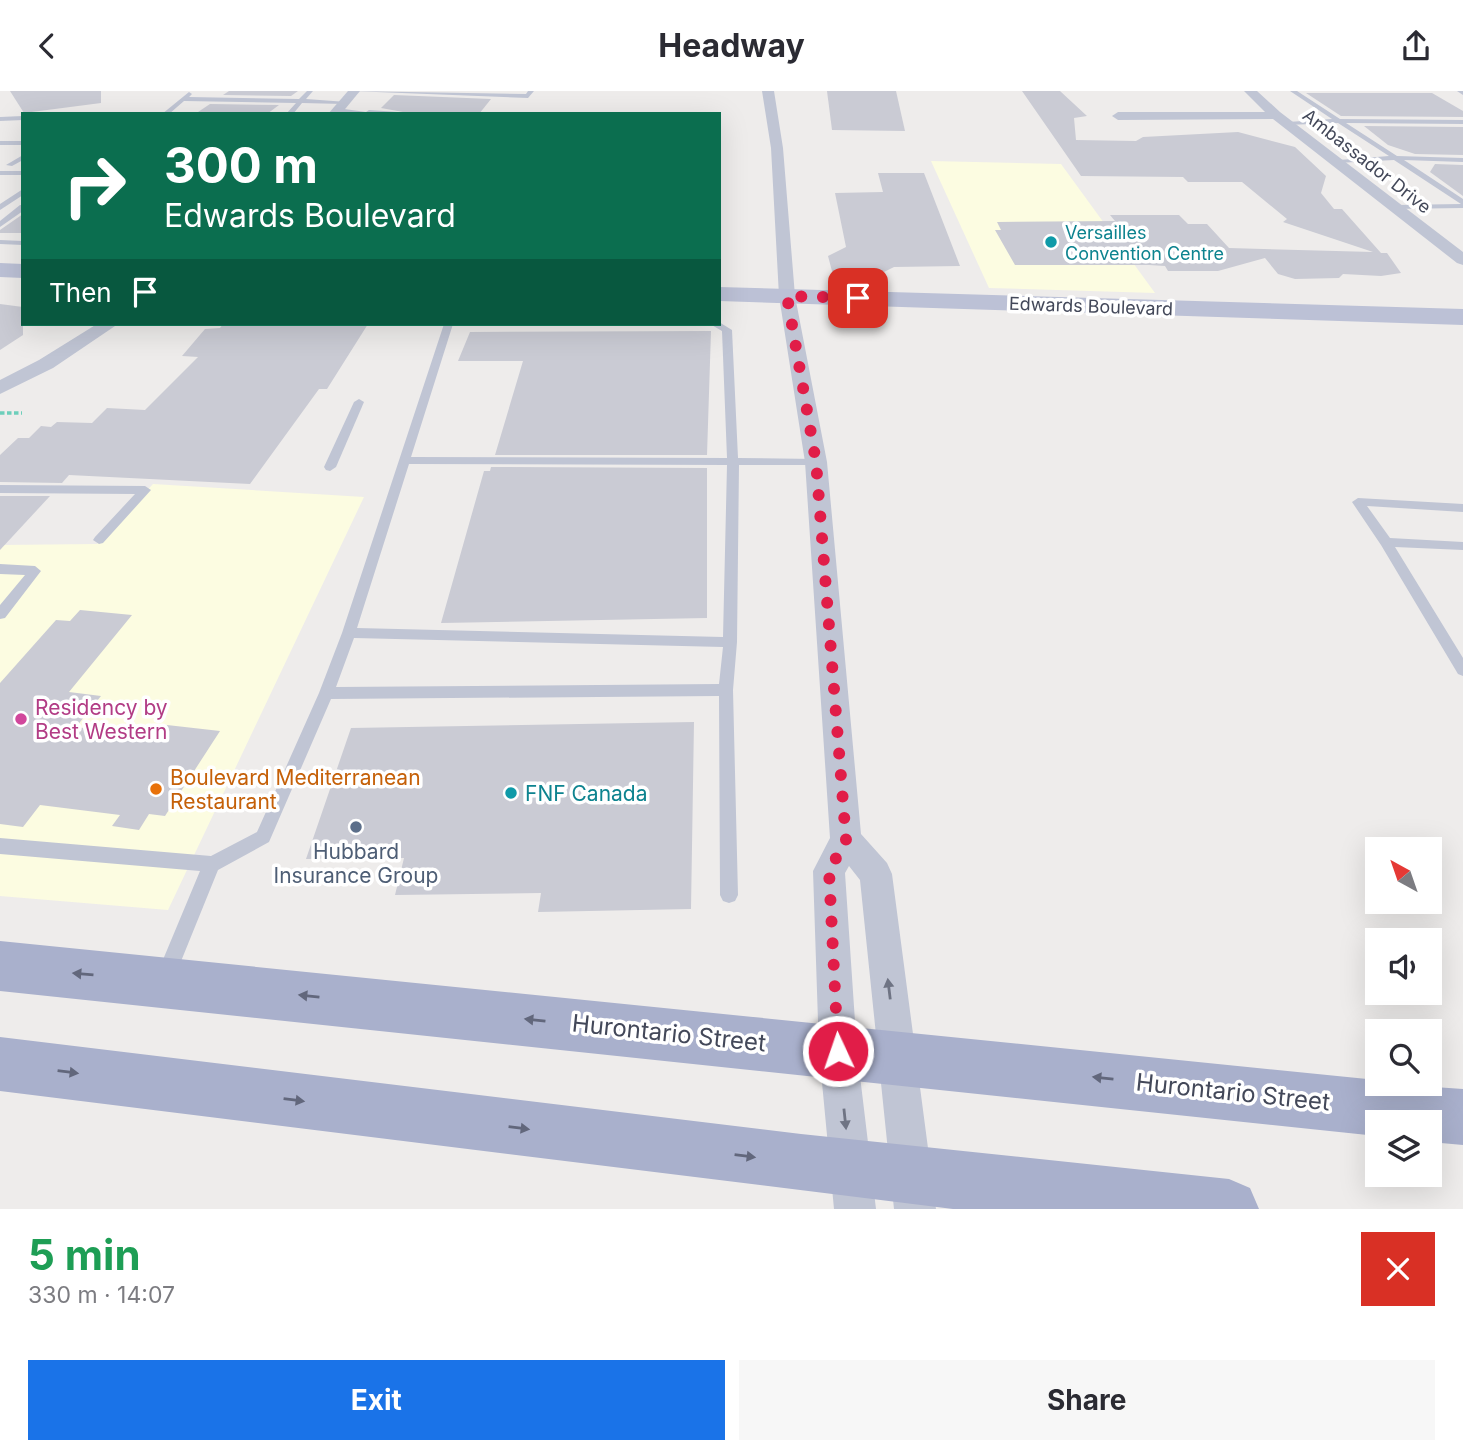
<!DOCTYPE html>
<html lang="en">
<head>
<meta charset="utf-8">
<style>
  :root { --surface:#fff; --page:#f7f7f7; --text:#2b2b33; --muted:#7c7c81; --accent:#1a73e8 }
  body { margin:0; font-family:Inter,sans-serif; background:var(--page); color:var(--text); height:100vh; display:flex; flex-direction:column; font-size:26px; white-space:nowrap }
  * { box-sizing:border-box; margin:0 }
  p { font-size:23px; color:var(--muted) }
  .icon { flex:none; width:38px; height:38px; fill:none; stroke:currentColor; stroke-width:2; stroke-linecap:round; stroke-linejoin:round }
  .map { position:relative; height:1118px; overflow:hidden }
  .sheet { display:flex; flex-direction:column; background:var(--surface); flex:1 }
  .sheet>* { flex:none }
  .hud { position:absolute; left:21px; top:21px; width:700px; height:214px; border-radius:0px; box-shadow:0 7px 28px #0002; background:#0b6e4f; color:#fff; overflow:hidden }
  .needle { width:46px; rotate:320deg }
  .tools { position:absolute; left:1365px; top:746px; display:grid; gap:14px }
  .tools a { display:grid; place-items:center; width:77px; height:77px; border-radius:0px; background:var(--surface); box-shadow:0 7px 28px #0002; font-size:35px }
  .pin { position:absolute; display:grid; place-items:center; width:60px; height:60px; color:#fff; margin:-30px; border-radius:14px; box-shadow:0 4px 10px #0006 }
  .me { position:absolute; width:77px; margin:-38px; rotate:357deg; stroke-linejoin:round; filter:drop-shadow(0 0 5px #0008) }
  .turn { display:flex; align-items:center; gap:24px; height:147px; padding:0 28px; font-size:32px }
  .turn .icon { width:91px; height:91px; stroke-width:2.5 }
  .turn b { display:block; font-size:49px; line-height:60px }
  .then { display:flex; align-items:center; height:66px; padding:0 28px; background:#0003; gap:14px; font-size:26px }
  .round { display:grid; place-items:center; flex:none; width:74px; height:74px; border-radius:0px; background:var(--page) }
  .headline { display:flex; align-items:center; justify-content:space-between; height:119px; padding:0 28px }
  h1 { font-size:42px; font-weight:700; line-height:52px; color:#1e9e55 }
  .cta { display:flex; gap:14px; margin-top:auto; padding:14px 28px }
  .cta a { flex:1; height:80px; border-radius:0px; background:var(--accent); color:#fff; font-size:28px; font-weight:700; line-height:80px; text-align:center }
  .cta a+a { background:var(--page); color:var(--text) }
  header { display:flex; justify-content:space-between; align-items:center; height:91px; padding:0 28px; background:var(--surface); font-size:32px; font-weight:700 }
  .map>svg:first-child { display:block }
  .commercial { fill:#fcfce1 }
  .building { fill:#cacbd4 }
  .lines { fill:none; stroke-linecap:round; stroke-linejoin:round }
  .path { stroke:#6dcebb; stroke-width:3.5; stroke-dasharray:4.5 2.5; stroke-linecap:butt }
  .lane { fill:#c0c5d4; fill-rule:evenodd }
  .street { fill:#c0c5d4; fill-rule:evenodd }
  .secondary { fill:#bcc1d6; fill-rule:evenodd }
  .primary { fill:#a9b0cc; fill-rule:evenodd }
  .oneway { fill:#62677c }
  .oneway2 { fill:#6f7484 }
  .route { stroke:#e11d48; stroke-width:12; stroke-dasharray:0 21.6 }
  .culture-dot { fill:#0f9aa8; stroke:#fff; stroke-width:2.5 }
  .hotel-dot { fill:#d1479c; stroke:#fff; stroke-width:2.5 }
  .food-dot { fill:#e8710a; stroke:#fff; stroke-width:2.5 }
  .service-dot { fill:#5c6f8a; stroke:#fff; stroke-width:2.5 }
  .labels { text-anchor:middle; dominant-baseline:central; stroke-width:7; stroke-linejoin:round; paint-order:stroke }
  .far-street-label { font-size:18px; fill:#434859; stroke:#fff }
  .far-culture-label { font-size:18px; fill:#0d838f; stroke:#fff; text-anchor:start }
  .hotel-label { font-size:21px; fill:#b23c85; stroke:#fff; text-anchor:start }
  .food-label { font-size:21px; fill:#c56008; stroke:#fff; text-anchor:start }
  .culture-label { font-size:21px; fill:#0d838f; stroke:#fff; text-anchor:start }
  .service-label { font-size:21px; fill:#4e5e75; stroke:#fff }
  .near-street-label { font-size:24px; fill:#434859; stroke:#fff }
</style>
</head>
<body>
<header><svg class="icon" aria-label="back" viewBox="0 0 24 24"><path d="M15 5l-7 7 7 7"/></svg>Headway<svg class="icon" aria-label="share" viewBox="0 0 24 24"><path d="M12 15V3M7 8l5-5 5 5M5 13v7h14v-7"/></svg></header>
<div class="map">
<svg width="1463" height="1118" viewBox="0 0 1463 1118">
  <rect width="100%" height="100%" fill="#eeeceb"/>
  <g class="commercial">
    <polygon points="931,70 1061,73 1155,202 989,197"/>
    <polygon points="153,393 364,406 168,819 0,805 0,454 97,453"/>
  </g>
  <g class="building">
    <polygon points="10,0 101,0 101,12 24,22"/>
    <polygon points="229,0 298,0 291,5 223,4"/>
    <polygon points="827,0 896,0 905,40 832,39"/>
    <polygon points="1022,0 1060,0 1087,25 1074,27 1076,49 1136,50 1143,46 1238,41 1295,56 1326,85 1321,102 1334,118 1342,118 1381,162 1387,162 1401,182 1381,185 1343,183 1339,187 1295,188 1278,183 1265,167 1218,180 1168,180 1165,175 1149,174 1015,174 995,139 1001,139 997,131 1115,130 1110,124 1179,124 1188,133 1207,133 1229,157 1373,161 1283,131 1287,128 1242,91 1188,91 1183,86 1081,85"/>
    <polygon points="1306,2 1432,2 1463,20 1463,26 1341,25"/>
    <polygon points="394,4 491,8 479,23 403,21 381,17"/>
    <polygon points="210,13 279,14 267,23 195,23"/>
    <polygon points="1364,35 1463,36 1463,64 1415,63 1388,54"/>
    <polygon points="1435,73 1463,74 1463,105 1430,81"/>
    <polygon points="878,82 924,82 960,175 894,176 876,185 833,184 828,165 846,156 835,102 883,101"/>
    <polygon points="23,123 23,142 0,142 0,139"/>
    <polygon points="0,213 23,216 23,244 0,259"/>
    <polygon points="223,233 368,233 327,298 319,298 250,393 69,384 62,392 0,391 0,364 18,347 29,347 41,335 51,336 57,331 92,332 107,317 145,319 198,266 182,265 205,238 220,237"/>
    <polygon points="711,240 707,364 495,364 523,270 458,270 470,241"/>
    <polygon points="491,376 707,377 707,527 441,532 484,380 490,380"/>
    <polygon points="0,405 50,405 0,459"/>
    <polygon points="80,519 132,524 69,601 101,605 76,636 159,646 167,634 220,640 165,725 149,723 139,739 112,735 120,724 40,714 23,736 0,733 0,592 56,529 70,530"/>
    <polygon points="694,631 691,818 538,821 541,802 395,804 404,767 306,768 351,637"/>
  </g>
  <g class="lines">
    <polyline class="path" points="0,322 22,322"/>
    <g class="lane">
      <polygon points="307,0 313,0 306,8 347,11 344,13 302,12 293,23 286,23 296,12 184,10 169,23 162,23 189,1 192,3 189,6 299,8"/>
      <polygon points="351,0 526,3 528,0 534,0 528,7"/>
      <polygon points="1290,0 1297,0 1340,28 1463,29 1463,33 1346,32 1397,65 1463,67 1463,71 1404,69 1463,108 1463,117 1394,118 1393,116 1397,114 1461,113 1394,69 1337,72 1339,69 1389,65 1338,32 1286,34 1288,31 1332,28"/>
      <polygon points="1457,0 1463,0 1463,4"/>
      <polygon points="337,17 366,21 369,19 398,21 401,23 351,23 335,20"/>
      <polygon points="23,25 23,29 0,30 0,26"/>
      <rect x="0" y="50" width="23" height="4"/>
      <polygon points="23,64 23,69 12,75 6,74"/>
      <rect x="0" y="80" width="23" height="4"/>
      <polygon points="23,98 23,104 0,119 0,113"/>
      <polygon points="20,114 23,114 23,120 0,136 0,130"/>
      <polygon points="0,149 23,150 23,154 0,153"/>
      <path d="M719,231l13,8 6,128 78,1 6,3 -6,3h-77l-2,177 -4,48 5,205 -3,6 -6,2 -6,-2 -3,-6 -1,-199 -388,3 -62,143 -51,28 -45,111 -7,2 -7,-2 -2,-7 43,-103 -200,-17v-16l211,18 46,-24 62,-139 23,-60 102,-309h9l-42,133 316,1 -5,-127 -12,-7zM409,373l318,1 -4,172 -366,-9zM354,547l369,9 -4,37 -383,3z"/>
      <polygon points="359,308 364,311 336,376 330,380 326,379 324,376 354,311"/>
      <polygon points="0,394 145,395 151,399 103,452 99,453 93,449 95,446 135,403 0,402"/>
      <polygon points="1358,407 1463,413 1463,421 1367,415 1390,447 1463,451 1463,459 1395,456 1463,567 1463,585 1458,583 1381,454 1352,411"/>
      <polygon points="0,473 35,475 41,480 5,527 0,528 0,514 25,484 0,483"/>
    </g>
    <g class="street">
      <polygon points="348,0 360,0 341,23 328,23"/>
      <polygon points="762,0 774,0 783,57 795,205 827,371 861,743 887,772 892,783 936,1118 894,1118 860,789 849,775 845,782 857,960 876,1118 834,1118 819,960 813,780 830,747 805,371 779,205 771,57"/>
      <polygon points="1244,0 1257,0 1280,21 1463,161 1463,174 1457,172 1273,28 1118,29 1112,25 1118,21 1265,21"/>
      <polygon points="97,233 118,233 53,277 0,303 0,289 39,269"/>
    </g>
    <g class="secondary">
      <polygon points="0,172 23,173 23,187 0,186"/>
      <polygon points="719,196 1463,218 1463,234 719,210"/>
    </g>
    <g class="primary">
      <polygon points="0,850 1377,989 1377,992 1463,998 1463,1054 1430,1051 1430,1031 1377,1031 1377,1045 0,900"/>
      <polygon points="0,946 801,1043 1229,1088 1250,1097 1259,1118 953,1118 0,1000"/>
    </g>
  </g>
  <defs><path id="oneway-solid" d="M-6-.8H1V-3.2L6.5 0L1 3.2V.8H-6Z" transform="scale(1.75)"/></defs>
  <g class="oneway">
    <use href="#oneway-solid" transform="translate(83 883) rotate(-175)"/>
    <use href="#oneway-solid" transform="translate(309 905) rotate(-174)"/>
    <use href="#oneway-solid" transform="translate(535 929) rotate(-174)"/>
    <use href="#oneway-solid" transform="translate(68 981) rotate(7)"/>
    <use href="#oneway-solid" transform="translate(1103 987) rotate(-174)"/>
    <use href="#oneway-solid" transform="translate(294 1009) rotate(7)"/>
    <use href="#oneway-solid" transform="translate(519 1037) rotate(7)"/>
    <use href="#oneway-solid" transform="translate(745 1065) rotate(7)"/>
  </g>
  <g class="oneway2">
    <use href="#oneway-solid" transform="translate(889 898) rotate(-97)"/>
    <use href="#oneway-solid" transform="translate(845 1028) rotate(84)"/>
  </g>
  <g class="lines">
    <polyline class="route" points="838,960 829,780 846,749 816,371 787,205 858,207"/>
  </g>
  <g class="culture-dot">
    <circle cx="1051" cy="151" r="7"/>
    <circle cx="511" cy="702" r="7"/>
  </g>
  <circle class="hotel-dot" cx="21" cy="628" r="7"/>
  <circle class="food-dot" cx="156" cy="698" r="7"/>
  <circle class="service-dot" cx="356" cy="736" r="7"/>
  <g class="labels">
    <g class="far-street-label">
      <text transform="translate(1367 70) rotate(38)">Ambassador Drive</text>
      <text transform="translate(1091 215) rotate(2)">Edwards Boulevard</text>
    </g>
    <g class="far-culture-label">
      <text x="1065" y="141">Versailles<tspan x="1065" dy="21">Convention Centre</tspan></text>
    </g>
    <g class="hotel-label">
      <text x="35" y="616">Residency by<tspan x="35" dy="24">Best Western</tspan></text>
    </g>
    <g class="food-label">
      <text x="170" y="686">Boulevard Mediterranean<tspan x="170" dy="24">Restaurant</tspan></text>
    </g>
    <g class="culture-label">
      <text x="525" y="702">FNF Canada</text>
    </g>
    <g class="service-label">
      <text x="356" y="760">Hubbard<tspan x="356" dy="24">Insurance Group</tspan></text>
    </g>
    <g class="near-street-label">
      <text transform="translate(669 942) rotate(6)">Hurontario Street</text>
      <text transform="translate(1233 1001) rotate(6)">Hurontario Street</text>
    </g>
  </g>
</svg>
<div class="tools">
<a><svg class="needle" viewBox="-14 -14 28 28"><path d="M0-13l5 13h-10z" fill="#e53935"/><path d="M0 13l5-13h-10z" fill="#7c7c81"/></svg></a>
<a><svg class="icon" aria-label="sound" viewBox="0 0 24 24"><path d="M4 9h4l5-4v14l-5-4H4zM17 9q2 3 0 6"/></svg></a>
<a><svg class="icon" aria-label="search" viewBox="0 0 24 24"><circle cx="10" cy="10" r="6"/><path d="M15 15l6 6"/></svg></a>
<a><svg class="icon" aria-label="layers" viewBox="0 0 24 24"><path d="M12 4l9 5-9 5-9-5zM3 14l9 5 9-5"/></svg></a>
</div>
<div class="pin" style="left:858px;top:207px;background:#d93025"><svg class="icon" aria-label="arrive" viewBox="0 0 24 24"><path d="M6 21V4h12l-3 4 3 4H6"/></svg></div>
<svg class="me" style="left:838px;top:960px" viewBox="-20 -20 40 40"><circle r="17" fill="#e11d48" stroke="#fff" stroke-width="3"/><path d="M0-11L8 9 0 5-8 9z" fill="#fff"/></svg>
<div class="hud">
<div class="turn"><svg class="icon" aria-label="right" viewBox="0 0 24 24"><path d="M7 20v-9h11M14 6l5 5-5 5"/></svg><div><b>300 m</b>Edwards Boulevard</div></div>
<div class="then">Then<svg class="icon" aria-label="arrive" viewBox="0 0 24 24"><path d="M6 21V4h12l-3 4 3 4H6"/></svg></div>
</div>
</div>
<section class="sheet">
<div class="headline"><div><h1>5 min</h1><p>330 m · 14:07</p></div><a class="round" style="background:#d93025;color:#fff"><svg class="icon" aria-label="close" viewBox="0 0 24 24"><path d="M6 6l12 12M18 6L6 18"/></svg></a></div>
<div class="cta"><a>Exit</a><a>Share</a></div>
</section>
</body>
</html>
